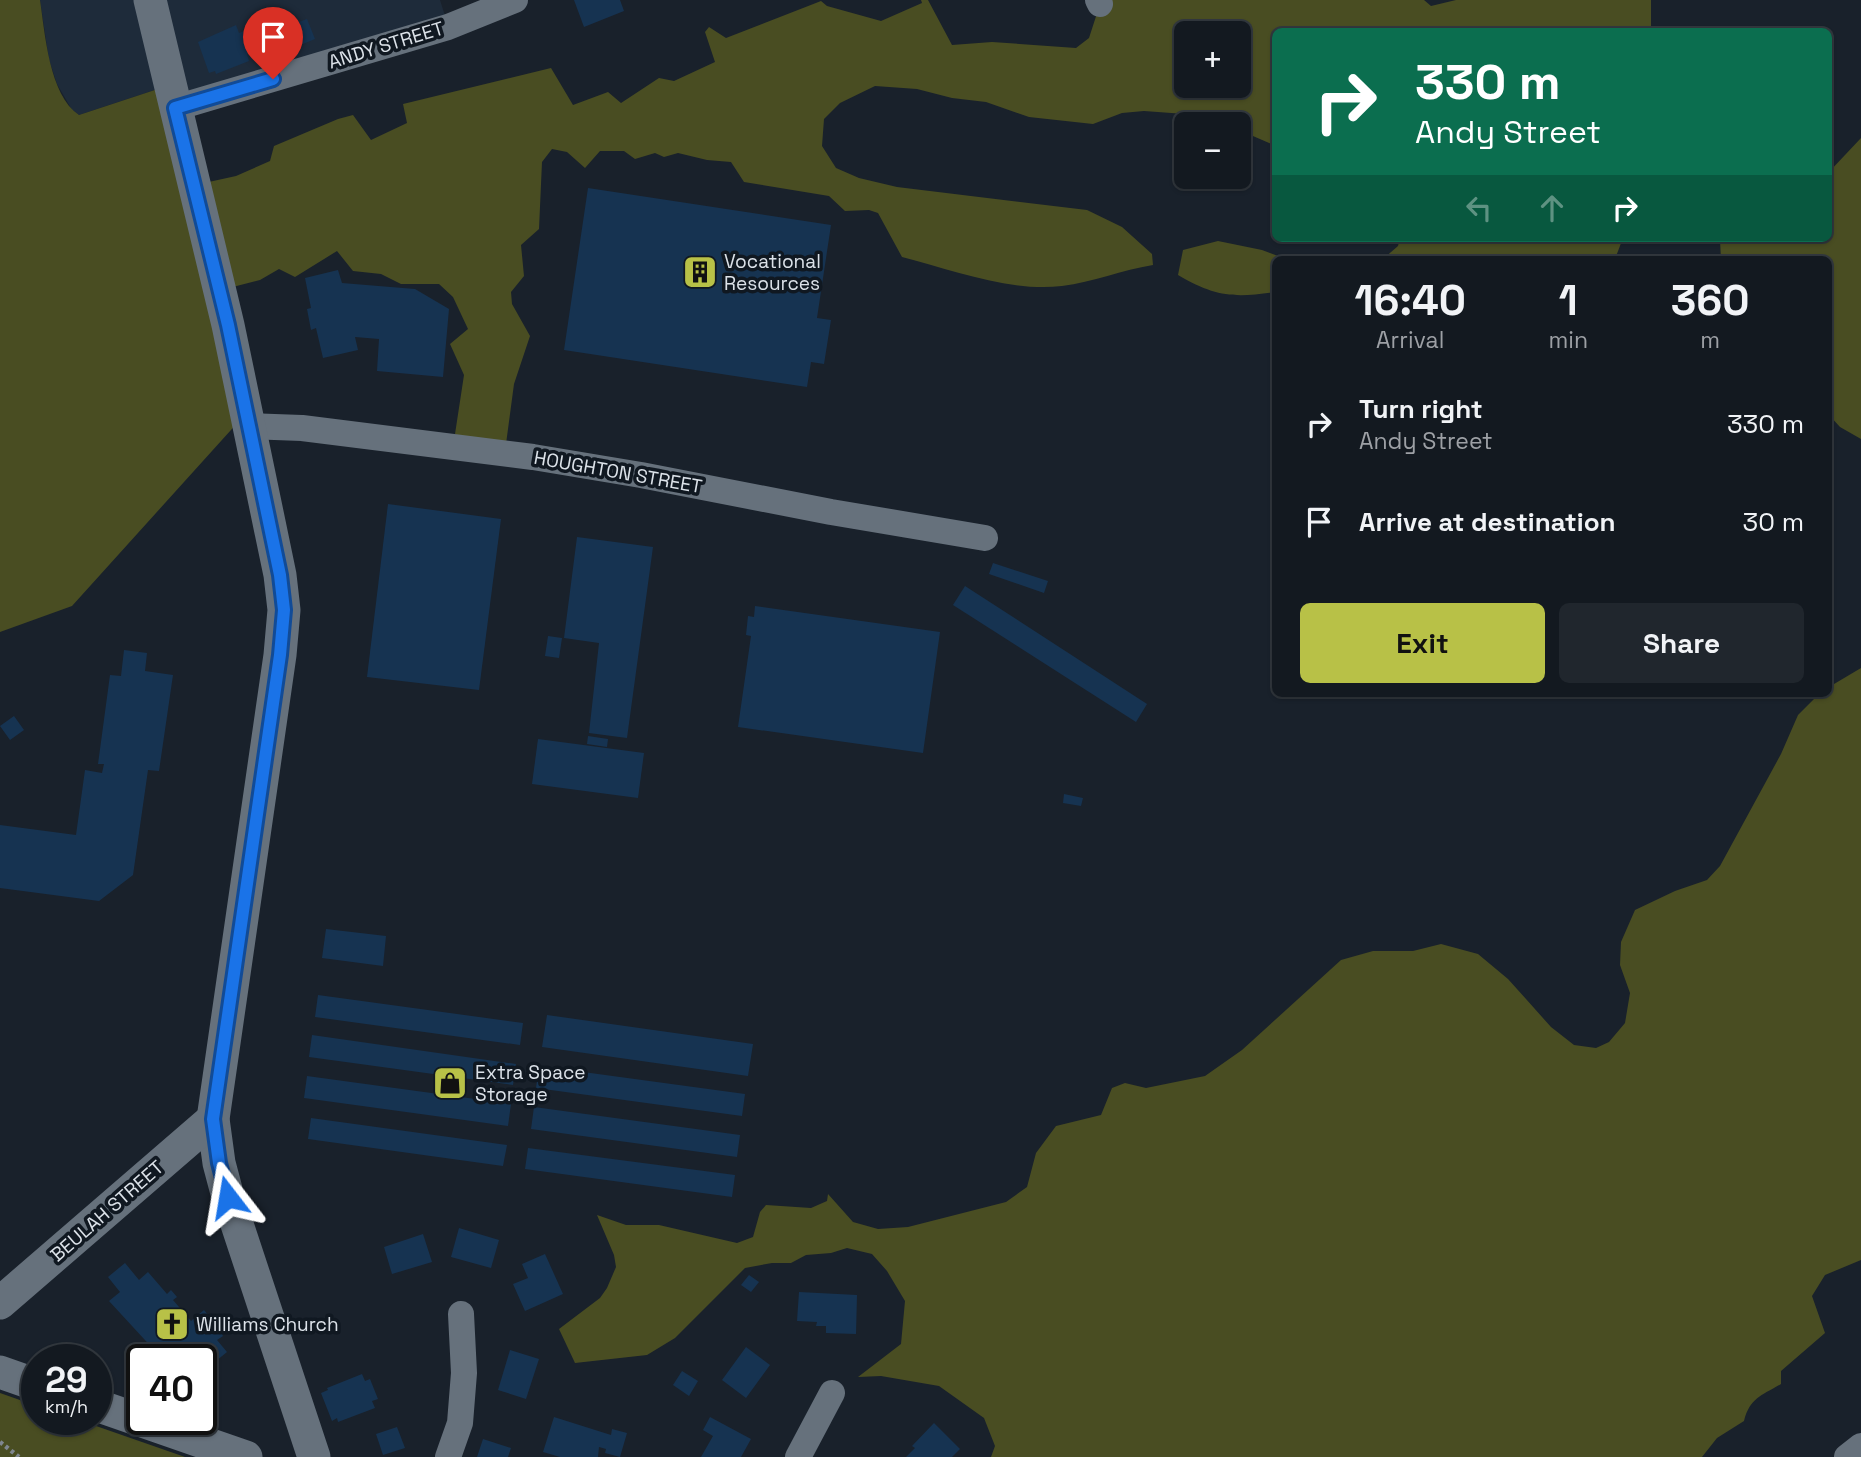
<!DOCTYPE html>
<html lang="en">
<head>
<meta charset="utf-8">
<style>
  :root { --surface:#131920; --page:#20262d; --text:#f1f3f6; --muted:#9da0a5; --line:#32383e; --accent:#b8c147 }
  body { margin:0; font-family:"Space Grotesk",sans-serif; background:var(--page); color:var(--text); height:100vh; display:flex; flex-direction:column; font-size:26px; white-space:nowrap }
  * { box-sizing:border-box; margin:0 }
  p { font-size:23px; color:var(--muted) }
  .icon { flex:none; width:38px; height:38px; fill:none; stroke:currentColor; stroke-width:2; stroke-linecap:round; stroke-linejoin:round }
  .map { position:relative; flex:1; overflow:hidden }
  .side { position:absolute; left:1272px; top:256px; width:560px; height:441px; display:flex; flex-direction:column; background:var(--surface); border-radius:10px; box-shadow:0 2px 5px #0004,0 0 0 2px var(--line) }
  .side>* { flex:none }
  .banner { position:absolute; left:1272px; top:28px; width:560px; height:214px; border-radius:10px; box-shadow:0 2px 5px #0004,0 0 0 2px var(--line); background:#0b6e4f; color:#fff; overflow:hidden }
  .controls { position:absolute; left:1174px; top:21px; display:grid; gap:14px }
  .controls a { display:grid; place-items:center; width:77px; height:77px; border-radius:10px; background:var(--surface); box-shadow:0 2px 5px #0004,0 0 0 2px var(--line); font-size:35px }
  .speed { position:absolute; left:21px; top:1344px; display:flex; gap:14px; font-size:35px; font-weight:700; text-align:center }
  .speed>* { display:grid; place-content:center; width:91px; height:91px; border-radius:50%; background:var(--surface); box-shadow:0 2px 5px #0004,0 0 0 2px var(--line); line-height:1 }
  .speed small { font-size:18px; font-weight:400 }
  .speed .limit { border:4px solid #111; border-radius:10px; background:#fff; color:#111 }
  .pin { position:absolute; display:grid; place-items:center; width:60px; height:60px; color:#fff; margin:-72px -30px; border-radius:50% 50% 50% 0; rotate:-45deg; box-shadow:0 0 7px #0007 }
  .pin .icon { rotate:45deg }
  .me { position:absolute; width:77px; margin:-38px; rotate:346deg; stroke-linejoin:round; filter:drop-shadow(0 0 5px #0008) }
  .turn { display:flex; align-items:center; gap:24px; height:147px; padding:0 28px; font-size:32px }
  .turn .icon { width:91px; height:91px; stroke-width:2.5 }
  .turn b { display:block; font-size:49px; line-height:60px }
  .lanes { display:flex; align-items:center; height:66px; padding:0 28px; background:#0003; justify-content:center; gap:35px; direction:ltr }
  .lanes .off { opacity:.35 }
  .eta { display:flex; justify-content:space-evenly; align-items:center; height:119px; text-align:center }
  .eta b { font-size:42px; font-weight:700; line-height:49px }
  .action { display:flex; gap:14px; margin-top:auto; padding:14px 28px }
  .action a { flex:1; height:80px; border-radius:10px; background:var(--accent); color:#111; font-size:28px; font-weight:700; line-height:80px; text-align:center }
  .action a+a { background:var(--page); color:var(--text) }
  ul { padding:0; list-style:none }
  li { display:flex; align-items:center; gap:21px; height:98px; padding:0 28px }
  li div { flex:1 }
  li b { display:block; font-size:26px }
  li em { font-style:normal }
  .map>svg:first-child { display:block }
  .built { fill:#1e2b3a }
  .green { fill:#494d22; fill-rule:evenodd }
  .building { fill:#163351 }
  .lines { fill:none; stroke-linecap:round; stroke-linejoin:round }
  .path { stroke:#7f868f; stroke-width:4.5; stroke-dasharray:3.5 3.5; stroke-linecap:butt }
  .minor { stroke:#66717c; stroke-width:26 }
  .tertiary { stroke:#66717c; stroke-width:33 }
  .route-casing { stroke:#114b97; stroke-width:18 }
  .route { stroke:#1a73e8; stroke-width:12 }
  .labels { text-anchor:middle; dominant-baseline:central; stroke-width:7; stroke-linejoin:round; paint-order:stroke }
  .street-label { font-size:19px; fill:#dce2e9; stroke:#101821 }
  .poi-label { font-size:19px; fill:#dce2e9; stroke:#101821; text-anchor:start }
</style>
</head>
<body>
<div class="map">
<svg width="1861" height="1457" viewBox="0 0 1861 1457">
  <rect width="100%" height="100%" fill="#19212b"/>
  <polygon class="built" points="40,0 440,0 447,22 176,99 167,86 79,115 72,110 57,84 49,60"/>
  <g class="green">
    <path d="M0,0h40c5,33 9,95 39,115l88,-29 28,99 41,-9 34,-15 4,-15 64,-27 15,-4 18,25 36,-17 -4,-19 148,-36 22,37 35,-13 13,11 38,-25 15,3 41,-19 -10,-30 4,-5 17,11 95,-37 6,5 54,15 41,-18 -1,-3h7l24,45 40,-3 84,6 13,-10 11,-34 -2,-4h326l7,6 25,-6h195v31l-375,1v114l-37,-16v-6l-54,-10 -41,-3 -22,2 -29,11 -64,-7 -43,-15 -34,-4 -35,-9 -42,-3 -35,17 -16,16 -2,27 14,22 23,10 38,9 190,23 35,17 30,27 1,11c-31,5 -60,17 -91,21 -53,6 -109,-16 -160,-29l-24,-44 -9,-3 -24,1 -16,-15 -85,-14 -13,-20 -24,-2 -29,-7 -14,4 -9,-4 -20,6 -11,-8h-24l-15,17 -18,-16 -15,-3 -10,13 -3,67 -18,16 3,31 -13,16 1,12 18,32 -16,48 -8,60 -46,-7 -5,-3 9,-59 -14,-31 18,-15 -15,-32 -14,-13h-38l-20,-10 -28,-3 -16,-20 -42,26 -16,-8 -19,11 -39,10 19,130 -168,186 -72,26zM1186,33h53v53h-53z"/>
    <polygon points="1861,138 1861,439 1840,427 1829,415 1829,259 1721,259 1720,240 1720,238 1829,238 1829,172"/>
    <polygon points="1400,238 1623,238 1615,259 1383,259 1398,246"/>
    <path d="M1218,241l44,9 24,9h-10v33c-43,6 -60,5 -98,-17l5,-25z"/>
    <path d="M1861,668v592l-36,15 -13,21 13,37 -44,38v13c-20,12 -31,14 -37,37l-27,17 -15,19h-711l4,-11 -11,-28 -45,-32 -58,-10 -23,1 43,-33 4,-43 -18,-30 -15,-17 -25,-6 -16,5 -25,2 -15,8h-19l-27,5 -70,70 -28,17 -72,8 -16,-34 41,-31 7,-10 9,-21 -2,-12 -17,-40 29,10h33l78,18 16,-6 7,-25 6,-7 45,3 16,-7 1,-7 25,28 25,7 30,-2 98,-25 21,-15 9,-34 20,-27 45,-11 11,-27 13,-5 21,5 59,-12 37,-26 99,-90 32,-9h40l28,-7 37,10 30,25 43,48 23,18 22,3 13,-6 16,-19 5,-30 -10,-28 1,-23 14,-32 40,-19 32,-11 13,-14 61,-112 17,-39 22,-22h9v-6z"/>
    <polygon points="0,1393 37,1406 37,1419 76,1419 185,1457 0,1457"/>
  </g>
  <g class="building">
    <polygon points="574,0 620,0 624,11 584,27"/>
    <polygon points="307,19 315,39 293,48 285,27"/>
    <polygon points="236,25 239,33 244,31 253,51 247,54 249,61 216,74 215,71 209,73 198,42"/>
    <polygon points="588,188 831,225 817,318 831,320 824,364 811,362 807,387 564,350"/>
    <polygon points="338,270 342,283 415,289 449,309 443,377 377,371 379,339 355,337 358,350 323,358 316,328 311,330 307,309 311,308 305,278"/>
    <polygon points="388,504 501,519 479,690 367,677"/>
    <polygon points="577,537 653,547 627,738 589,733 599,643 564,638"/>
    <polygon points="993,563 1048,581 1044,593 989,574"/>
    <polygon points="965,586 1147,704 1136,722 953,605"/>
    <polygon points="755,606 940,632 923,753 738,727 751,636 746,635 748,616 754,617"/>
    <polygon points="548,636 562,638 559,658 545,656"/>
    <polygon points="124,650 147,653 145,671 173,675 159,771 148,770 133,875 99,901 0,888 0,825 76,835 85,770 102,773 104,764 98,764 110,675 121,676"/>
    <polygon points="14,716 24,730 10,740 0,726"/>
    <polygon points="588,736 608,739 607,747 587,744"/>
    <polygon points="538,739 644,753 638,798 532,784"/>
    <polygon points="1064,794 1083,798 1081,806 1063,803"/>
    <polygon points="326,929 386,936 383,966 322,958"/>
    <polygon points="318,995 523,1023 520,1045 315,1017"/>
    <polygon points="547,1015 753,1044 748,1076 542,1047"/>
    <polygon points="312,1035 516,1064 513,1085 309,1057"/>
    <polygon points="539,1066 745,1094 742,1116 536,1088"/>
    <polygon points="307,1076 511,1104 508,1126 304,1098"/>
    <polygon points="534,1107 740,1135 737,1157 531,1129"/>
    <polygon points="311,1118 507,1145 503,1166 308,1139"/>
    <polygon points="528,1148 735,1175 732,1197 525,1169"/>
    <polygon points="459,1228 499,1240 491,1268 451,1257"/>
    <polygon points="423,1234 432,1262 392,1274 384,1247"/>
    <polygon points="545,1254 563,1294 525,1311 513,1284 528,1278 522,1264"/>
    <polygon points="125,1263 139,1280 148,1272 167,1294 171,1290 177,1297 173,1300 191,1321 204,1310 220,1330 223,1336 217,1340 227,1352 216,1361 218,1369 215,1377 207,1383 201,1385 201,1360 146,1360 156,1352 109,1301 120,1292 108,1277"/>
    <polygon points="749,1275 759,1282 751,1292 741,1285"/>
    <polygon points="799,1292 857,1295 856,1334 826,1333 826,1326 816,1326 817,1322 797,1321"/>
    <polygon points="746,1347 770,1365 746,1398 722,1380"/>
    <polygon points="510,1350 539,1359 526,1399 498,1390"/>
    <polygon points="682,1371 698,1381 689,1396 673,1385"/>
    <polygon points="362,1374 365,1381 370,1379 378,1399 372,1401 375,1408 338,1422 337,1418 332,1421 321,1393 328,1390 327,1388"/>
    <polygon points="554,1417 611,1435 612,1429 627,1433 620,1457 605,1453 606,1449 599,1447 598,1457 560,1457 543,1452"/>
    <polygon points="710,1417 751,1439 741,1457 701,1457 713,1436 703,1430"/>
    <polygon points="934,1423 960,1449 952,1457 906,1457 915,1448 912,1446"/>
    <polygon points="397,1427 405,1448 383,1455 376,1434"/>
    <polygon points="483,1439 511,1448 508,1457 477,1457"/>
  </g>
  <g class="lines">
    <polyline class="path" points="0,1442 19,1457"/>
    <g class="minor">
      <polyline points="1098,0 1100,4"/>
      <polyline points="175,108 448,27 515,0"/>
      <polyline points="249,426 302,428 533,457 641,475 831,512 985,538"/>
      <polyline points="448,1457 460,1423 464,1373 461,1314"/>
      <polyline points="798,1457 832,1393"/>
      <polyline points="1847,1457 1861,1446"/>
    </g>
    <g class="tertiary">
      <polyline points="150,0 228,325 280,575 284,610 280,655 213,1119 219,1163 228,1197 314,1457"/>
      <polyline points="0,1303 213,1119"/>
      <polyline points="0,1372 37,1385"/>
      <polyline points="96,1405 246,1457"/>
    </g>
  </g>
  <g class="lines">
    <g class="route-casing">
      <polyline id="route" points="228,1197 219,1163 213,1119 280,655 284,610 280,575 228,325 175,108 273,79"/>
    </g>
    <use href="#route" class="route"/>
  </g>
  <defs>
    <g id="building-square" transform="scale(1.75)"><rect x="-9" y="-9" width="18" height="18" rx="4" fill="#b8c147" stroke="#101821"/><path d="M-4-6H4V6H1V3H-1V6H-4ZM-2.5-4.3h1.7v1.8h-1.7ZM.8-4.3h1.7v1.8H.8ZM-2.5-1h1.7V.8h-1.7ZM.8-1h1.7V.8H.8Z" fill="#111"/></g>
    <g id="shop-square" transform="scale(1.75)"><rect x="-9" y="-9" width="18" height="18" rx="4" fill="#b8c147" stroke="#101821"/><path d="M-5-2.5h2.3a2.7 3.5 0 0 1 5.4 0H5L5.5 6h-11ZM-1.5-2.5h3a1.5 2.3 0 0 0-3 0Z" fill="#111"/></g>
    <g id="church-square" transform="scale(1.75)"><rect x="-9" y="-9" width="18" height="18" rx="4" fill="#b8c147" stroke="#101821"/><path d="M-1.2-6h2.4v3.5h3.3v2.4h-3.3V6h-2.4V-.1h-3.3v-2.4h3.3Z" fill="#111"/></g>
  </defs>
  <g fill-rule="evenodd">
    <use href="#building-square" x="700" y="272"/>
    <use href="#shop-square" x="450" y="1083"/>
    <use href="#church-square" x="172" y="1324"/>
  </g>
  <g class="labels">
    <g class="street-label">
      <text transform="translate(386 45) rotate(-17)">ANDY STREET</text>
      <text transform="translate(618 472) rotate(10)">HOUGHTON STREET</text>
      <text transform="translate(107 1211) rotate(-41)">BEULAH STREET</text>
    </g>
    <g class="poi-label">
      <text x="724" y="261">Vocational<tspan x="724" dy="22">Resources</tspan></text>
      <text x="475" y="1072">Extra Space<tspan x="475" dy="22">Storage</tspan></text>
      <text x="196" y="1324">Williams Church</text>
    </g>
  </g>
</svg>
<div class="controls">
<a>+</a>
<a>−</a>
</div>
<div class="speed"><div>29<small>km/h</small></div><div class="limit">40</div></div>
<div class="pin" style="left:273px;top:79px;background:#d93025"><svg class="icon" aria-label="arrive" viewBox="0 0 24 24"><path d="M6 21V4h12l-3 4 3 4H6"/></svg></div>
<svg class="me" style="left:228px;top:1197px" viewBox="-20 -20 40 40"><path d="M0-17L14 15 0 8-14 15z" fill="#1a73e8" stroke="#fff" stroke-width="4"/></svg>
<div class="banner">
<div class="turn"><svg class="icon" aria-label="right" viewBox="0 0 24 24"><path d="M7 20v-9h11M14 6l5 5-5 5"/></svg><div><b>330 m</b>Andy Street</div></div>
<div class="lanes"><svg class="icon off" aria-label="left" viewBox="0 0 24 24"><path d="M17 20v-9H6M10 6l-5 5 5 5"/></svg><svg class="icon off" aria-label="ahead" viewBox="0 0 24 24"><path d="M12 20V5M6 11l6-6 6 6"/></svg><svg class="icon" aria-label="right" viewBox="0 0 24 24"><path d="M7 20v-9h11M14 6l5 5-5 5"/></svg></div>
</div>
<section class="side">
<div class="eta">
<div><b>16:40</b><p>Arrival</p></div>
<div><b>1</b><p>min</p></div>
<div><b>360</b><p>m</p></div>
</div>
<ul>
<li><svg class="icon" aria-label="right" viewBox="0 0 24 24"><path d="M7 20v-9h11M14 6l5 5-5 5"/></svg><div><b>Turn right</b><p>Andy Street</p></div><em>330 m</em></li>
<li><svg class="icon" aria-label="arrive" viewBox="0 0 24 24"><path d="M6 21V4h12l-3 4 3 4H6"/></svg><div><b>Arrive at destination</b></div><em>30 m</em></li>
</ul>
<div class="action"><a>Exit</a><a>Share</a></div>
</section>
</div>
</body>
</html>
